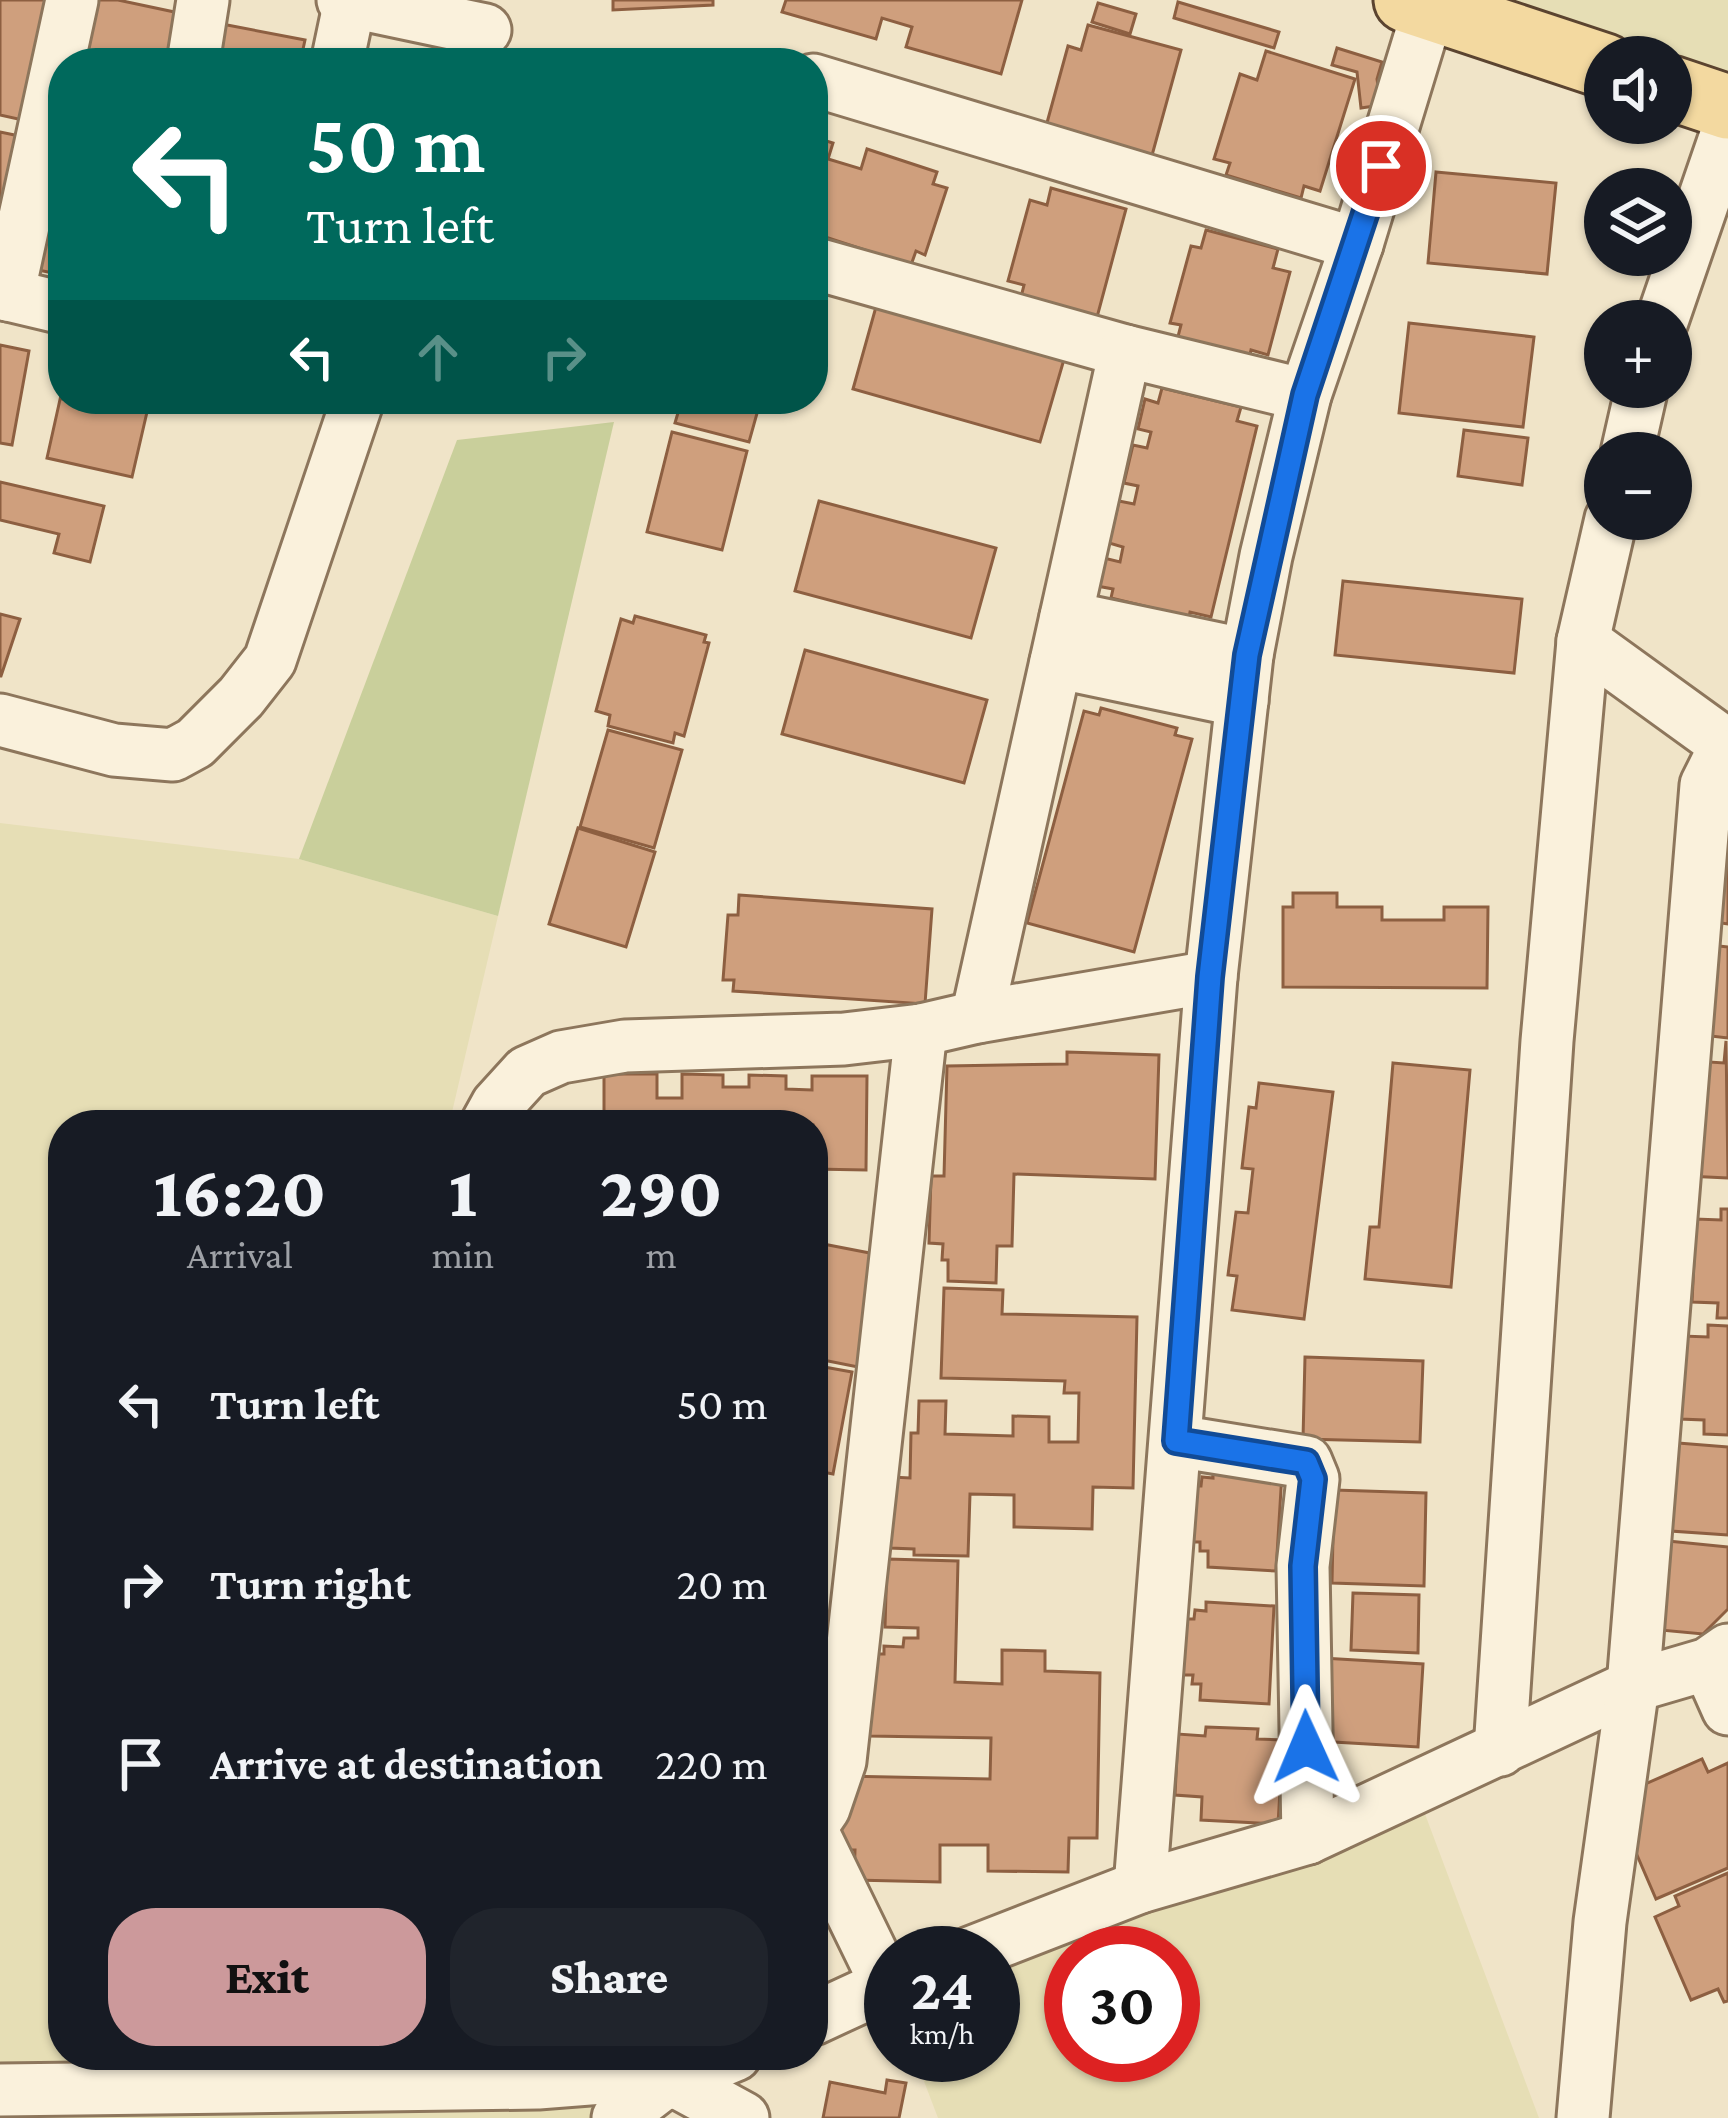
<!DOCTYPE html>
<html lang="en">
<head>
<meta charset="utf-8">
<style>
  :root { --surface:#171b24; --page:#20242c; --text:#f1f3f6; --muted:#9ea1a6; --accent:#cc999b }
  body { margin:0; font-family:"Crimson Pro",serif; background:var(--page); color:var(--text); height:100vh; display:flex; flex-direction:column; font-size:45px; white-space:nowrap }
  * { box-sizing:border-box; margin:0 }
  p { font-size:39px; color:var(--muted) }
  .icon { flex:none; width:66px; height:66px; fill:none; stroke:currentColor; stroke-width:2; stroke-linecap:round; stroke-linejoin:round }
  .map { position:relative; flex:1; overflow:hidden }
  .panel { position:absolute; left:48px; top:1110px; width:780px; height:960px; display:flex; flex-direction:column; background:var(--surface); border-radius:48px; box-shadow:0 3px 9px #0004 }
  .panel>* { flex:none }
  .guide { position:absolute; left:48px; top:48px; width:780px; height:366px; border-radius:48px; box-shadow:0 3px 9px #0004; background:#00695c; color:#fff; overflow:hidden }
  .buttons { position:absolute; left:1584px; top:36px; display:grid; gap:24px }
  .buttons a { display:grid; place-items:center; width:108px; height:108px; border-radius:50%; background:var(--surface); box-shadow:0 3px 9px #0004; font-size:60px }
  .speed { position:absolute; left:864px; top:1926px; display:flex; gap:24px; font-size:60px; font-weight:700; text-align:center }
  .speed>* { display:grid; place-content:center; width:156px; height:156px; border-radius:50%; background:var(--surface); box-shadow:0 3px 9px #0004; line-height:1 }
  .speed small { font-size:30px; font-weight:400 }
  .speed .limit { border:18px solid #d22; background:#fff; color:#111 }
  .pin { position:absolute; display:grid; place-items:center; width:102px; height:102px; color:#fff; margin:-51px; border:6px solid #fff; border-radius:50%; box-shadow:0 3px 12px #0007 }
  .me { position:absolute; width:132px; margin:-66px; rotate:359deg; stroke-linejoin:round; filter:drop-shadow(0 0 9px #0008) }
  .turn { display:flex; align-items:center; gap:42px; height:252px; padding:0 60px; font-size:54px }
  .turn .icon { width:156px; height:156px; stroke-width:2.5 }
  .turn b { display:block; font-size:84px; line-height:102px }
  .lanes { display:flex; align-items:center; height:114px; padding:0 60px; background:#0003; justify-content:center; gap:60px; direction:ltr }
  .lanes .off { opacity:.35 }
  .eta { display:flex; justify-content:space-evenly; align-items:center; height:204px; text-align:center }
  .eta b { font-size:72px; font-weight:800; line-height:84px }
  .cta { display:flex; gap:24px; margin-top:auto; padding:24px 60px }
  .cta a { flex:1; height:138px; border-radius:48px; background:var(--accent); color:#111; font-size:48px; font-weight:800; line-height:138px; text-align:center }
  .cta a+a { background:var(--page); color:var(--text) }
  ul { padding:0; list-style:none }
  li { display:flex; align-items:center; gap:36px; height:180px; padding:0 60px }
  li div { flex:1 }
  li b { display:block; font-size:45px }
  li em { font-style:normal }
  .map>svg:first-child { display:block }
  .farmland { fill:#e6deb5; fill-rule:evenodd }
  .green { fill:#c9cf9b }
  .building { fill:#cf9f7d; stroke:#8d5f41; stroke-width:3 }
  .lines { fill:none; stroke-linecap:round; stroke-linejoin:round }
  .minor-casing { stroke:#8d765c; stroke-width:57 }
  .major-casing { stroke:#5b4430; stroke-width:69 }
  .minor { stroke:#faf1dc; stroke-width:51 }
  .major { stroke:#f3d9a0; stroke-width:63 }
  .route-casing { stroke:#114b97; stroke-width:30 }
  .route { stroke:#1a73e8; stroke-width:21 }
</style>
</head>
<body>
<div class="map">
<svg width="1728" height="2118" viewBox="0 0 1728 2118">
  <rect width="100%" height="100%" fill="#f0e4c8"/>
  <g class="farmland">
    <polygon points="1409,0 1728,0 1728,107 1671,87 1671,57 1605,57"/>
    <polygon points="0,823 299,859 498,916 449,1125 63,1125 63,2055 649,2055 595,2118 0,2118"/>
    <path d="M1416,1790l123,328h-601l-24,-63h79v-102zM1071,1953h102v102h-102z"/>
  </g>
  <polygon class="green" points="614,422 498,916 299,859 457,440"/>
  <g class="building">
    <polygon points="0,0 51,0 27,121 0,115"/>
    <polygon points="88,0 118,0 179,13 168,63 74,63"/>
    <polygon points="613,0 713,0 713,5 613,10"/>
    <polygon points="786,0 1022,0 1001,74 906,47 912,27 882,18 876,39 782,12"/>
    <polygon points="1178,2 1279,32 1274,48 1174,18"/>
    <polygon points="1098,3 1136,14 1130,34 1092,22"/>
    <polygon points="222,24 305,40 300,63 214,63"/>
    <polygon points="1088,25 1181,50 1151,159 1045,130 1068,46 1081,50"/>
    <polygon points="1337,48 1382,62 1377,79 1381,105 1361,108 1357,72 1332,65"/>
    <polygon points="1266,51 1355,79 1320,191 1304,186 1301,198 1226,175 1230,163 1214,159 1240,74 1257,80"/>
    <polygon points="361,52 395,59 394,63 359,63"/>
    <polygon points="0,132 24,137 0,258"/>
    <polygon points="813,137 833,143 828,159 861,169 867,149 937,172 933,184 947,188 925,255 916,251 911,265 813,233"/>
    <polygon points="63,140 63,275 28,268"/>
    <polygon points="1436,172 1556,183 1547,274 1428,263"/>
    <polygon points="1051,188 1126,209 1096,321 1020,301 1024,285 1008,281 1030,200 1047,205"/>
    <polygon points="1206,230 1278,249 1273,268 1290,272 1268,355 1251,350 1247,368 1175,348 1181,325 1170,323 1191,246 1201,248"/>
    <polygon points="879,296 1067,349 1040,442 853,389"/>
    <polygon points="1409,323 1534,337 1523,427 1399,413"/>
    <polygon points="0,345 29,351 12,445 0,443"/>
    <polygon points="63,386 63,399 150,399 132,477 47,458"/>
    <polygon points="1162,388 1241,407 1237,421 1257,426 1211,617 1190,612 1189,617 1111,598 1113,589 1097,586 1104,558 1120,562 1123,547 1109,543 1119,501 1134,504 1138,486 1124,483 1133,445 1147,448 1151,432 1138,429 1145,399 1158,403"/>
    <polygon points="682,399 761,399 749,442 675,423"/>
    <polygon points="1464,430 1528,438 1522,485 1458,476"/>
    <polygon points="672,432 747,451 722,550 647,532"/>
    <polygon points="0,482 104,506 90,562 54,553 59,534 0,520"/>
    <polygon points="819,501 996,548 971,638 795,591"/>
    <polygon points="1343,581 1522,599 1514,673 1335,655"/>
    <polygon points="0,614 20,619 1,676 0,676"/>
    <polygon points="635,616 706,635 704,642 709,643 684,736 675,733 673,743 608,726 610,715 596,711 621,619 633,623"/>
    <polygon points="805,650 987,700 964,783 782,734"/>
    <polygon points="1101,708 1177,728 1175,735 1192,739 1134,952 1027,923 1084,711 1099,715"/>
    <polygon points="608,730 682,750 654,848 580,827"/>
    <polygon points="578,828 655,852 626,947 549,924"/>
    <polygon points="1728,831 1728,924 1715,922"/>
    <polygon points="1293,893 1337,893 1337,907 1382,907 1382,920 1444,920 1444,907 1488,907 1487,988 1283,987 1283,907 1293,907"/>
    <polygon points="739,895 932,909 925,1004 733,991 734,980 723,980 728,915 738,915"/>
    <polygon points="1710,945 1728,947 1728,1038 1702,1035"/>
    <polygon points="1726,1041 1728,1178 1687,1176 1694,1061 1724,1063"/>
    <polygon points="1067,1052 1159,1055 1155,1179 1014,1174 1012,1246 997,1246 996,1283 948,1281 948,1260 942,1260 943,1244 929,1243 931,1176 944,1176 947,1066 1067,1064"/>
    <polygon points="1393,1063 1470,1070 1451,1287 1365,1279 1370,1227 1379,1227"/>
    <polygon points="604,1074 657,1074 657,1098 682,1098 682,1074 723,1075 723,1087 749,1087 749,1075 786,1076 786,1089 812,1090 812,1076 867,1076 866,1170 813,1169 813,1125 604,1125"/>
    <polygon points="1259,1083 1333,1092 1304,1319 1232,1310 1237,1276 1228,1275 1236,1212 1248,1213 1253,1169 1242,1168 1249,1107 1256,1108"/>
    <polygon points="1721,1209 1728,1209 1728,1318 1717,1318 1718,1303 1692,1302 1696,1219 1721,1220"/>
    <polygon points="813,1242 880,1255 858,1367 813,1358"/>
    <polygon points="944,1288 1003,1290 1002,1314 1137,1317 1133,1488 1093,1487 1092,1529 1014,1527 1014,1495 970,1494 968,1556 914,1555 914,1549 890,1548 892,1477 910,1478 911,1433 918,1433 919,1401 946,1401 945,1434 1013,1436 1013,1416 1049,1417 1049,1442 1078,1442 1079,1393 1064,1393 1065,1381 941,1378"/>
    <polygon points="1708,1325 1728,1326 1728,1435 1704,1434 1704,1420 1680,1419 1683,1336 1708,1337"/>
    <polygon points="1305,1357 1423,1361 1420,1442 1303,1439"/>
    <polygon points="813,1365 852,1372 833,1474 817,1471 815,1481"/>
    <polygon points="1678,1443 1728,1447 1728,1535 1671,1531"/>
    <polygon points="1213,1469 1282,1473 1276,1571 1208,1567 1208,1551 1200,1551 1200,1542 1189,1542 1193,1486 1201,1486 1202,1477 1213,1478"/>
    <polygon points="1334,1490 1426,1493 1424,1586 1332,1583"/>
    <polygon points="1668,1541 1728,1547 1728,1609 1703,1634 1660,1630"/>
    <polygon points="887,1559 958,1561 955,1682 1002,1684 1002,1650 1045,1651 1045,1671 1100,1673 1097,1838 1069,1838 1068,1872 988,1871 988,1845 940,1845 940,1882 854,1880 855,1850 840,1850 842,1776 990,1779 991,1738 869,1736 870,1654 884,1654 884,1646 903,1647 904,1638 918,1638 918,1628 885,1627"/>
    <polygon points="1353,1593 1419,1595 1418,1653 1351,1650"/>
    <polygon points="1206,1602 1274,1606 1269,1704 1200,1700 1201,1684 1192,1684 1193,1675 1182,1675 1186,1619 1194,1619 1195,1610 1206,1611"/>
    <polygon points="1322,1658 1423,1664 1418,1747 1317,1741"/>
    <polygon points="1206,1727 1258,1729 1257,1739 1283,1740 1278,1824 1201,1820 1202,1797 1175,1795 1178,1734 1205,1736"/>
    <polygon points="1702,1759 1708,1772 1728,1763 1728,1868 1656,1899 1618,1811 1634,1789"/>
    <polygon points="1728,1873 1728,2001 1724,2002 1718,1989 1691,2000 1655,1917 1679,1906 1675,1896"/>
    <polygon points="887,2080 906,2083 899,2118 823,2118 830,2082 885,2093"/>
  </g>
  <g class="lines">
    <g class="minor-casing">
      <g id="minor">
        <polyline points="343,0 485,30"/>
        <polyline points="193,63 203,0"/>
        <polyline points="337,63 350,1"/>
        <polyline points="813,80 1357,244"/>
        <polyline points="813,263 1125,351 1305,395"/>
        <polyline points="0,293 63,308"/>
        <polyline points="8,295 72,0"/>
        <polyline points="1662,321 1728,129"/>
        <polyline points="1627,453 1642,387"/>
        <polyline points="1066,617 1247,655"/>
        <polyline points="1583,641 1728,746"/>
        <polyline points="1056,662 1242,701"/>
        <polyline points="0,720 114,750 173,755 195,743 241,697 270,660 358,399"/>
        <polyline points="977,1017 1125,351"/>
        <polyline points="486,1125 497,1105 527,1072 561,1057 625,1046 844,1039 921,1030 977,1017 1211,977"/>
        <polyline points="1176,1441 1306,1462 1313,1479 1303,1566 1308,1838"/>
        <polyline points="1708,1664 1728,1709"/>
        <polyline points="1500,1750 1547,1041 1583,641 1611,519"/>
        <polyline points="813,1824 824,1808 840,1761 921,1030"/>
        <polyline points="813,1833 887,1985"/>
        <polyline points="1140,1887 1211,977 1247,655 1266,556 1305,395 1357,244 1429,8"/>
        <polyline points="970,1953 1140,1887 1308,1838 1633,1686 1708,1664 1728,1650"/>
        <polyline points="813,2019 891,1983"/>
        <polyline points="677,2082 743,2118"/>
        <polyline points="0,2090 538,2083 653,2074"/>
        <polyline points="618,2118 658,2087 735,2055"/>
        <polyline points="1583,2118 1600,1922 1633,1686 1706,785 1717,763 1728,756"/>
      </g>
    </g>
    <g class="major-casing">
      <g id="major">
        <polyline points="1406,0 1605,66"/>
        <polyline points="1671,88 1728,107"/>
      </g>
    </g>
    <use href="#minor" class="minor"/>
    <use href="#major" class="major"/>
  </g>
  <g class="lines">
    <g class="route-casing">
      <polyline id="route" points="1306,1747 1303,1566 1313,1479 1306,1462 1176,1441 1210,977 1247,655 1305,395 1381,166"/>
    </g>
    <use href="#route" class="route"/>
  </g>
</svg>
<div class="buttons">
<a><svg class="icon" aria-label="sound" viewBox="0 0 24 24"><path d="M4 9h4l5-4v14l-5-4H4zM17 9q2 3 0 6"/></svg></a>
<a><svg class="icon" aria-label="layers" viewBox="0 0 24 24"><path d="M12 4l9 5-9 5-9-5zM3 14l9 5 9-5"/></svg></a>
<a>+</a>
<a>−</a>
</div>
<div class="speed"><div>24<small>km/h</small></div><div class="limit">30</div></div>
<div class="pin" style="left:1381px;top:166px;background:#d93025"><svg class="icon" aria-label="arrive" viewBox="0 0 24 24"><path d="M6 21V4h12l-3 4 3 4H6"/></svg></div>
<svg class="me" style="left:1306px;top:1747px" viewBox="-20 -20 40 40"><path d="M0-17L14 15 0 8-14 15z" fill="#1a73e8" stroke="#fff" stroke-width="4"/></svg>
<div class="guide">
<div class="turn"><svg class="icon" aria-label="left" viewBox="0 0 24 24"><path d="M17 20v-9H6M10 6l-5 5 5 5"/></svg><div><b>50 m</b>Turn left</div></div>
<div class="lanes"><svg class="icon" aria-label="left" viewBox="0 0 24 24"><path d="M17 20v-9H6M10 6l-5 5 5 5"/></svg><svg class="icon off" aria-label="ahead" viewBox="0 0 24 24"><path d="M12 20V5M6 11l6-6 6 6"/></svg><svg class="icon off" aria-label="right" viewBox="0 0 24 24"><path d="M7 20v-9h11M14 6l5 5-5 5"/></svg></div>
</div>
<section class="panel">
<div class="eta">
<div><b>16:20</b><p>Arrival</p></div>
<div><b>1</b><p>min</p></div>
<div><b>290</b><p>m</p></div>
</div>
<ul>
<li><svg class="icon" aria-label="left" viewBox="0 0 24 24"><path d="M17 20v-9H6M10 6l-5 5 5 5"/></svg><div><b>Turn left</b></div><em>50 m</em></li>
<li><svg class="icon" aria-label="right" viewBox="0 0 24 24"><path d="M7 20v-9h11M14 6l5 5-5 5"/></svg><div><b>Turn right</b></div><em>20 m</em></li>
<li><svg class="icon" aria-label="arrive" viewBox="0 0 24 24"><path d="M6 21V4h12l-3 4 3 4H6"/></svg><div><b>Arrive at destination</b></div><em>220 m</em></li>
</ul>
<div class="cta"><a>Exit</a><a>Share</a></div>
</section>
</div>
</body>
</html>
